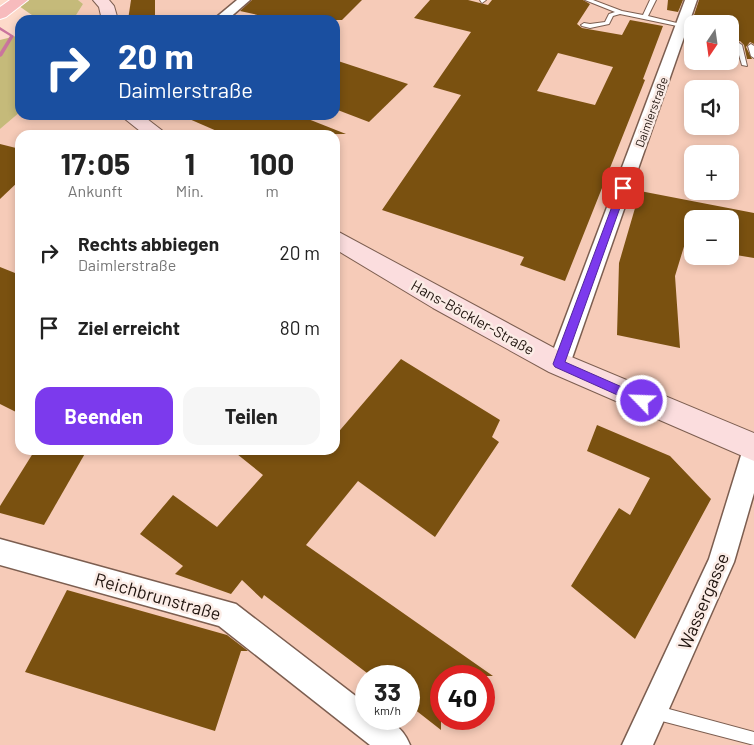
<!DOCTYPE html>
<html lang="de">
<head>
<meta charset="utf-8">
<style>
  :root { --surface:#fff; --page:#f6f6f6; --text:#222; --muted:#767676; --accent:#7c3aed }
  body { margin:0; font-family:Barlow,sans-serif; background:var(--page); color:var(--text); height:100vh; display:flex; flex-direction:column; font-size:19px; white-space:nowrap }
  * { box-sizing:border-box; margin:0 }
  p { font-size:16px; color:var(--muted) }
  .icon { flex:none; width:28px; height:28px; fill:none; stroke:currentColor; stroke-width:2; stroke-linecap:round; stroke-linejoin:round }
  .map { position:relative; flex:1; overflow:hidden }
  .panel { position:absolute; left:15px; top:130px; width:325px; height:325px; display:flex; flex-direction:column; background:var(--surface); border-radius:15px; box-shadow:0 2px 8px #0003 }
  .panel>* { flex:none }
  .guide { position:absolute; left:15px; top:15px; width:325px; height:105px; border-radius:15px; box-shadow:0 2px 8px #0003; background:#1a4fa0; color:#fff; overflow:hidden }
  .needle { width:32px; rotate:193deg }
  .tools { position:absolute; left:684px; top:15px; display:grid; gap:10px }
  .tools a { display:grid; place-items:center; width:55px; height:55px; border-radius:10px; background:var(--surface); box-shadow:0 2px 8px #0003; font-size:25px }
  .speed { position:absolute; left:355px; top:665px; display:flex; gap:10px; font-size:25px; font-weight:700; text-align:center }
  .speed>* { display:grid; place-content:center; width:65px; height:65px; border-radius:50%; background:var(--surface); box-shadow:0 2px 8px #0003; line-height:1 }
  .speed small { font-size:12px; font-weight:400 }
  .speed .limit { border:8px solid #d22; background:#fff; color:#111 }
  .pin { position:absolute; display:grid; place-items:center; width:42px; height:42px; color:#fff; margin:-21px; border-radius:10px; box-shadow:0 2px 8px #0006 }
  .me { position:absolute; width:55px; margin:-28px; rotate:294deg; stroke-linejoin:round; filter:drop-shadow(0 0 4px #0008) }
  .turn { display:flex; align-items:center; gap:18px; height:105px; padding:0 20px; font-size:22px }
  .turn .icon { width:65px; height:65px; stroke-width:2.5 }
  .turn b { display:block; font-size:35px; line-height:42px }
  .eta { display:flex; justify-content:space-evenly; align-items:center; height:85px; text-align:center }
  .eta b { font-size:30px; font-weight:700; line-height:35px }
  .button { display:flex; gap:10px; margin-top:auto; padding:10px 20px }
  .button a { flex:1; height:58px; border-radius:15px; background:var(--accent); color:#fff; font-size:20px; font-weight:700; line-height:58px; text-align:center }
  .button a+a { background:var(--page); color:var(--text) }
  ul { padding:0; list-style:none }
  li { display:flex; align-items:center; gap:15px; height:75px; padding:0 20px }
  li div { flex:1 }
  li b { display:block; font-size:19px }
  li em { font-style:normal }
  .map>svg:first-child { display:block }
  .built { fill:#f6cbb8; fill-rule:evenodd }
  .green { fill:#c5ba7a }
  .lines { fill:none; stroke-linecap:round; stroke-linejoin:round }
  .stream { fill:#ca759d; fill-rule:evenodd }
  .building { fill:#7a5110; fill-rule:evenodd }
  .lane-casing { stroke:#7c5e50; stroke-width:2 }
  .street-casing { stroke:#7c5e50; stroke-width:3 }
  .secondary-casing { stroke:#7c5e50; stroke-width:2 }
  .primary-casing { stroke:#fff; stroke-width:2 }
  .lane { fill:#fff; fill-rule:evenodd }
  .street { fill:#fff; fill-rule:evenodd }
  .secondary { fill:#fbddde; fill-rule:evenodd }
  .primary { fill:#f7bbbd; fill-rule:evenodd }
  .route { fill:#7c3aed; stroke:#51269a }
  .labels { text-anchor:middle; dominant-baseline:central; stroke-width:5; stroke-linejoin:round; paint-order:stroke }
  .far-street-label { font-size:12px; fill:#20140e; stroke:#fbece6 }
  .street-label { font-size:15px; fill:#20140e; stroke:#fbece6 }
  .near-street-label { font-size:18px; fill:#20140e; stroke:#fbece6 }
</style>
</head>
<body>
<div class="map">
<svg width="754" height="745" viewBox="0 0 754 745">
  <rect width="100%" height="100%" fill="#fddaca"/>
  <path class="built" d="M78,0h676v745h-754v-616l20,-17v3h315v-95h-262l10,-16zM692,24h38v37h-38zM692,89h38v37h-38zM20,135h315v315h-315zM692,154h38v37h-38zM692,219h38v37h-38zM366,676h43v43h-43zM441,676h43v43h-43z"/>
  <g class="green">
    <polygon points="28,0 78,0 83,4 73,20 39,20 19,6"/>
    <polygon points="20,35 20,112 0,129 0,40"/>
  </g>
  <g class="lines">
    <polygon class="stream" points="0,27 14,36 2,56 0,57 0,52 10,36 0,30"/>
  </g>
  <g class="building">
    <polygon points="131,0 155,0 155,20 128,20"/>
    <polygon points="252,0 362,0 342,20 280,20 240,11"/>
    <path d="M430,0h38l20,5 4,-5h91l7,4 -13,20 5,4 40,7 8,-15 33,6 -20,53 2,1 -80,201 -45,-16 4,-8 -142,-47 79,-115 -28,-8 38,-55 -57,-14zM558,53l55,14 -18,38 -58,-14z"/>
    <polygon points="668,0 683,0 678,12 667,10"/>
    <polygon points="699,0 754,0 754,44 750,42 746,47 752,59 747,59 744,45 740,41 734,44 738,58 730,57 730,23 694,15"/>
    <polygon points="335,60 408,84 369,122 335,109"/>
    <polygon points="180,115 298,115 346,134 226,135"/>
    <polygon points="0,144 20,149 20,180 0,199"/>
    <polygon points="640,191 754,213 754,258 730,254 730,219 692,219 692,241 686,240 675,276 680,348 617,335 619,263"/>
    <polygon points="0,267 20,275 20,414 0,404"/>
    <polygon points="401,359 500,420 492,437 499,442 435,537 358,481 306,545 493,676 441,676 441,730 409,705 409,676 371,676 264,595 262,599 242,580 231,594 175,574 183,566 140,534 173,495 217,527 263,475 232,450 335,450 335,436"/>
    <polygon points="597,425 670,456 711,499 635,639 571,586 619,508 630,515 650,478 587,451"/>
    <polygon points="35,450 87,450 44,525 0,513 0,506"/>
    <polygon points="67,590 227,635 248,651 241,651 215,731 25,672"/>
  </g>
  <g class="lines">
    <g class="lane-casing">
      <g id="lane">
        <polygon points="480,0 486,0 482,3"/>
        <polygon points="585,0 593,0 622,11 643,15 650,0 656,0 648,16 685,25 682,27 620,14 613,16 609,24 590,28 582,26 581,25 584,23 590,24 605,22 609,14 615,12"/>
        <polygon points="739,43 742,45 747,66 742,65 736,45"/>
        <polygon points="751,44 754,46 754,58 751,56 748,46"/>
        <polygon points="711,61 717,61 717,62 714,64"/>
        <polygon points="722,61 728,61 728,63 723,64"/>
        <polygon points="654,705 754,732 754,745 654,719 649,717 647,712 649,707"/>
      </g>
    </g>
    <g class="street-casing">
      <g id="street">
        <polygon points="237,0 250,0 227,20 213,20"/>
        <polygon points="685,0 697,0 570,364 566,370 559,373 552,370 548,364"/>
        <polygon points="754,441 754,493 734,562 653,745 622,745 709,559 742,452 746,444"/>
        <path d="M0,539l236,65 130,100v15c22,0 35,4 44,26h-40l-151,-119 -219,-61z"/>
      </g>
    </g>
    <g class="secondary-casing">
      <g id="secondary">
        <polygon points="93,0 109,0 114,6 118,20 102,20 99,7"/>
        <polygon points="120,115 142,115 168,135 145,135"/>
        <polygon points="335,230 569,356 754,433 754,461 549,372 433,308 335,249"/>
      </g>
    </g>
    <g class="primary-casing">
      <polygon id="primary" points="10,0 28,0 6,17 0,19 0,7"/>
    </g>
    <use href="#lane" class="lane"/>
    <use href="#street" class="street"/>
    <use href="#secondary" class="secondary"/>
    <use href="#primary" class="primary"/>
  </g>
  <polygon class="route" points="620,185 627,188 565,362 647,398 648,401 642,406 555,367 553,364"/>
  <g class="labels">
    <g class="far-street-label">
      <text transform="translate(651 112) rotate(-70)">Daimlerstraße</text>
    </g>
    <g class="street-label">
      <text transform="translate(473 317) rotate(29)">Hans-Böckler-Straße</text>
    </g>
    <g class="near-street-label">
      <text transform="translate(158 596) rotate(16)">Reichbrunstraße</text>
      <text transform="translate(703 601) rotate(-67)">Wassergasse</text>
    </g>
  </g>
</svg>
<div class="tools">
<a><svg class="needle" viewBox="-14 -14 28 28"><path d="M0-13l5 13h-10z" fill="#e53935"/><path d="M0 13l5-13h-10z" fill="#767676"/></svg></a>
<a><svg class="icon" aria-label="sound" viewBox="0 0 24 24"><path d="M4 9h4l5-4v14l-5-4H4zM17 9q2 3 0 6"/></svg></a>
<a>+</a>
<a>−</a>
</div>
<div class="speed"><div>33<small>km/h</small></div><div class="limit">40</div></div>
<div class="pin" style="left:623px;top:188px;background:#d93025"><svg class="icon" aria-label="arrive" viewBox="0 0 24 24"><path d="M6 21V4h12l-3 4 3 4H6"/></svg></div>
<svg class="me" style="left:642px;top:401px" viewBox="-20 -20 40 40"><circle r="17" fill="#7c3aed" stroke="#fff" stroke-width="3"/><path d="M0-11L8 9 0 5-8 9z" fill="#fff"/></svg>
<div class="guide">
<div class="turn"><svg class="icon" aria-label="right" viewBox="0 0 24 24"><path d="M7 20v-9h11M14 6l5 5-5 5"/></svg><div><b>20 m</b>Daimlerstraße</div></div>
</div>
<section class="panel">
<div class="eta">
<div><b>17:05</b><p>Ankunft</p></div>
<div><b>1</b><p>Min.</p></div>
<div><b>100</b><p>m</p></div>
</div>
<ul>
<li><svg class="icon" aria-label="right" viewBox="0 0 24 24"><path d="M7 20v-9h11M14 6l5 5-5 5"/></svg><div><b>Rechts abbiegen</b><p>Daimlerstraße</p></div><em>20 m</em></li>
<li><svg class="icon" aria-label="arrive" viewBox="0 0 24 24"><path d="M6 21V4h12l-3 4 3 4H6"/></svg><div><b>Ziel erreicht</b></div><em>80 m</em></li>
</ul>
<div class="button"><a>Beenden</a><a>Teilen</a></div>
</section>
</div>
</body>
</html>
